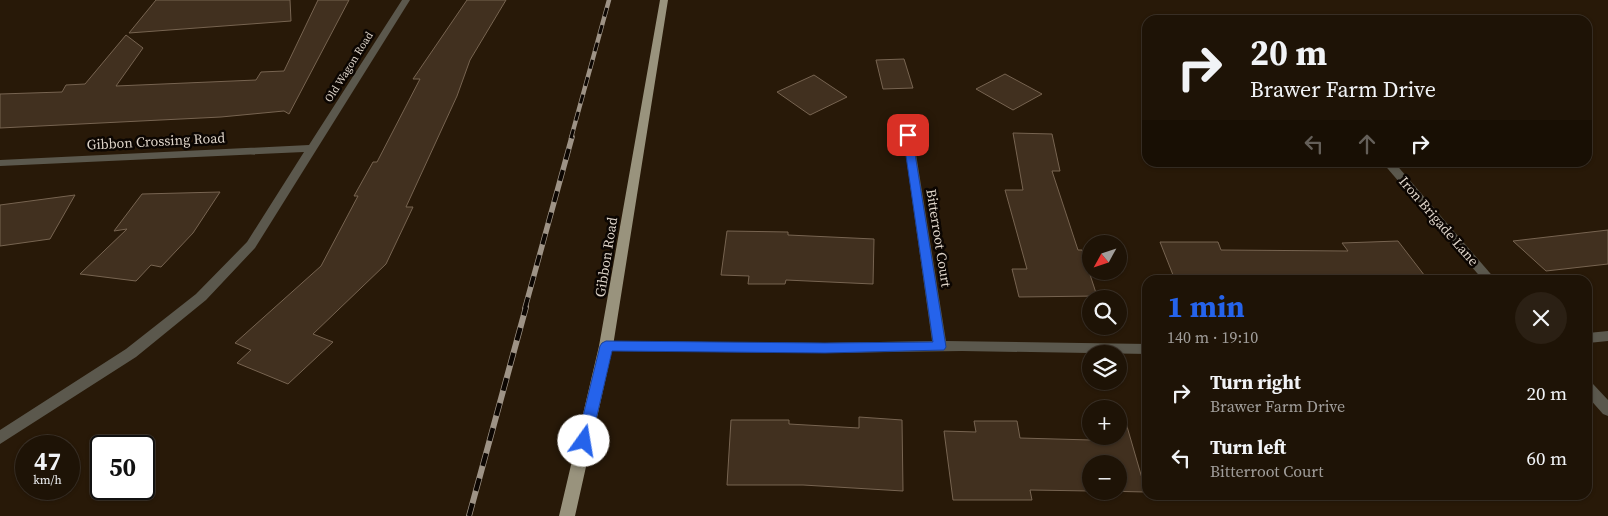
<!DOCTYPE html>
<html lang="en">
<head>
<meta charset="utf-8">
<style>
  :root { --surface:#1e1306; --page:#2b2014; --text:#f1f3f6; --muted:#a19e9b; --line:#3c3228; --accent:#2563eb }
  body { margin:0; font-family:"Source Serif 4",serif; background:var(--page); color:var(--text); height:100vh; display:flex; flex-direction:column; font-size:19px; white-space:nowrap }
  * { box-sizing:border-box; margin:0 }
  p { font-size:16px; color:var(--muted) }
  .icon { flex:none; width:28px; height:28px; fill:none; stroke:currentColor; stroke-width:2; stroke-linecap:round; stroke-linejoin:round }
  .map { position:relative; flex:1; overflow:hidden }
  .panel { position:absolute; left:1142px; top:275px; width:450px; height:225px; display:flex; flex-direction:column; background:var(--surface); border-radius:15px; box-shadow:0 1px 4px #0004,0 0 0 1px var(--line) }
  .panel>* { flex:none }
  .top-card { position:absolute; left:1142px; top:15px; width:450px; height:152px; border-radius:15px; box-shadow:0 1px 4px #0004,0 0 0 1px var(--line); background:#1e1306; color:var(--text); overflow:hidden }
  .needle { width:32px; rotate:230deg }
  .fabs { position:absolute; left:1082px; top:235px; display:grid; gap:10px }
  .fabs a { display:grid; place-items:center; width:45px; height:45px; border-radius:50%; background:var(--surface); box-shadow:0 1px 4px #0004,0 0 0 1px var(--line); font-size:25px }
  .speed { position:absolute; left:15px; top:435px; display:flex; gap:10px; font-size:25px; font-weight:700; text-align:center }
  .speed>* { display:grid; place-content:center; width:65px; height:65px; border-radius:50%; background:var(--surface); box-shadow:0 1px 4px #0004,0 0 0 1px var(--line); line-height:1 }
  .speed small { font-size:12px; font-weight:400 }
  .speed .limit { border:2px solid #111; border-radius:8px; background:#fff; color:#111 }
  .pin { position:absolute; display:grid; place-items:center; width:42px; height:42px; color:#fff; margin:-21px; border-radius:10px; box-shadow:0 2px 8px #0006 }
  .me { position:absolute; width:55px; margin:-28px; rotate:13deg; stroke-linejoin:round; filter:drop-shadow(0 0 4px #0008) }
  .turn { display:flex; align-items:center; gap:18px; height:105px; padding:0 25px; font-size:22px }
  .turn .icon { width:65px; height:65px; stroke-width:2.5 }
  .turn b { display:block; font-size:35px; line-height:42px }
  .lanes { display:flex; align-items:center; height:48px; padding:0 25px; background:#0003; justify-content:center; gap:25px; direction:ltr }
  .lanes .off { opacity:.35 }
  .round { display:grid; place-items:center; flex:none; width:52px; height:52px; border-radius:26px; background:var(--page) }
  .headline { display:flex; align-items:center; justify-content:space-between; height:85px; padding:0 25px }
  h1 { font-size:30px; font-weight:700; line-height:38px; color:var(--accent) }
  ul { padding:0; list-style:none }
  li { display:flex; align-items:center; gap:15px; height:65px; padding:0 25px }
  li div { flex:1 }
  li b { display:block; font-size:19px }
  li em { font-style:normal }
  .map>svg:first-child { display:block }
  .building { fill:#41301f; stroke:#776451 }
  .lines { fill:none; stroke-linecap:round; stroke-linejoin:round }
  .minor { fill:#5b584d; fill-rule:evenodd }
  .major { fill:#99937d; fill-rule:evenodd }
  .rail-far2-casing { stroke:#9e9386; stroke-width:4.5 }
  .rail-far1-casing { stroke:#9e9386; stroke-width:5.5 }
  .rail-casing { stroke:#9e9386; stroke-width:6 }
  .rail-far2 { stroke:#0c0602; stroke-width:3; stroke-dasharray:9; stroke-linecap:butt }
  .rail-far1 { stroke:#0c0602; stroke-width:4; stroke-dasharray:11; stroke-linecap:butt }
  .rail { stroke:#0c0602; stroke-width:4.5; stroke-dasharray:13; stroke-linecap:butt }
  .route { fill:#2563eb; stroke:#184099 }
  .labels { text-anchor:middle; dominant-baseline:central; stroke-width:5; stroke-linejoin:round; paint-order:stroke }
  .far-street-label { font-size:11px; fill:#ded4c9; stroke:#0c0602 }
  .street-label { font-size:14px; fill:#ded4c9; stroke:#0c0602 }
</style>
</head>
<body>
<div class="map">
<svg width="1608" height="516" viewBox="0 0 1608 516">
  <rect width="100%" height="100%" fill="#281908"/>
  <g class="building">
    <polygon points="156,0 290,0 291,21 129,33"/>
    <polygon points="318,0 349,0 289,114 284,111 221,117 0,128 0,94 62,92 66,85 85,84 126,35 143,48 116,86 256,80 261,72 284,71"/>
    <polygon points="467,0 506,0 470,60 457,96 406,207 413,207 386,264 313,334 333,342 288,384 237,363 251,350 235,343 321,266 358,196 354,196 373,162 377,162 420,79 413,79"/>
    <polygon points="904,59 913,88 883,89 876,60"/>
    <polygon points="1005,74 1042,94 1013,110 976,89"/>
    <polygon points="814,75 847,97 810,115 777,92"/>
    <polygon points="1013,133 1052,134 1060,171 1052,171 1078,250 1082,250 1097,296 1019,297 1012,269 1027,269 1005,190 1023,190"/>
    <polygon points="220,192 193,233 161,267 151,265 136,281 80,274 127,229 114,231 142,194"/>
    <polygon points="75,195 50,239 0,246 0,205"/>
    <polygon points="1608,230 1608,264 1546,271 1513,241"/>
    <polygon points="727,231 788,232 788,235 874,239 873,284 786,280 785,284 748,284 749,276 721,275"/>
    <polygon points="1398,241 1428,280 1175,280 1160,242 1218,242 1221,250 1348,251 1342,243"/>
    <polygon points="859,417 902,420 903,491 803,485 727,485 731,420 789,420 789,424 859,428"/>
    <polygon points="974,421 1017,421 1020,438 1091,440 1086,422 1091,422 1091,436 1119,436 1119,423 1126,423 1146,492 1101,491 1119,491 1119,464 1091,464 1091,491 1030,490 1032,500 953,500 944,431 976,432"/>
  </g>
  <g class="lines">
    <g class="minor">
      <polygon points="402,0 410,0 255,248 206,300 136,357 0,444 0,430 126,349 196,294 247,242 304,152 0,166 0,160 309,145"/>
      <polygon points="908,132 913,135 946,341 1148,344 1148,354 962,351 825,353 601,350 599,346 601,342 606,341 825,343 932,341 903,135"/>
      <polygon points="1382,162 1394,162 1496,280 1483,280"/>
      <polygon points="1608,331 1608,341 1588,343 1588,333"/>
      <polygon points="1588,382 1593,384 1608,400 1608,416 1603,414 1588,397"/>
    </g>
    <polygon class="major" points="660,0 668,0 613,346 575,516 559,516 599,346"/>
    <g class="rail-far2-casing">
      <polyline id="rail-far2" points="571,138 609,0"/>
    </g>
    <g class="rail-far1-casing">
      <polyline id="rail-far1" points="525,308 572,137"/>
    </g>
    <g class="rail-casing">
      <polyline id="rail" points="469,516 526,307"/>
    </g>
    <use href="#rail-far2" class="rail-far2"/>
    <use href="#rail-far1" class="rail-far1"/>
    <use href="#rail" class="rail"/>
  </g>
  <polygon class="route" points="908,132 912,135 946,347 944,350 825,353 612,351 591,441 589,445 584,446 579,445 577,441 600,346 602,343 606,341 825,343 933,342 903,135"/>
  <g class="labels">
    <g class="far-street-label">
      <text transform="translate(349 67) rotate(-58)">Old Wagon Road</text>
    </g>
    <g class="street-label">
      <text transform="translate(156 141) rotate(-3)">Gibbon Crossing Road</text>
      <text transform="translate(1439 221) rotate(49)">Iron Brigade Lane</text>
      <text transform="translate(939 238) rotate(81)">Bitterroot Court</text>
      <text transform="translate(606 257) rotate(-81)">Gibbon Road</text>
    </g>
  </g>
</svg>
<div class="fabs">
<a><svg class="needle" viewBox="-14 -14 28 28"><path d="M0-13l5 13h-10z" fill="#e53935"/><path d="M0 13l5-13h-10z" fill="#a19e9b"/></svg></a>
<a><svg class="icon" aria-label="search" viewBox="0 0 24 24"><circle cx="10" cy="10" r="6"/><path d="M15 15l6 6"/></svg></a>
<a><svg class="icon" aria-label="layers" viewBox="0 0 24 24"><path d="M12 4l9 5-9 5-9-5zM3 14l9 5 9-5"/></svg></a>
<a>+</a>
<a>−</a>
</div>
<div class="speed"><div>47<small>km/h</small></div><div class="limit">50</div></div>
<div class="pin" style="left:908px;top:135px;background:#d93025"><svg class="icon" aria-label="arrive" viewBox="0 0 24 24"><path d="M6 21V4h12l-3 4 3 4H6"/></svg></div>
<svg class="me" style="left:584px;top:441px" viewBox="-20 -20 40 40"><circle r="19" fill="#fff"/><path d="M0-13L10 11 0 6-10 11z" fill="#2563eb"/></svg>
<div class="top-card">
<div class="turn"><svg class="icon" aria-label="right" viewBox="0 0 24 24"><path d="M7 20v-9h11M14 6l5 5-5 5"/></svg><div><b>20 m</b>Brawer Farm Drive</div></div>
<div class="lanes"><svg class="icon off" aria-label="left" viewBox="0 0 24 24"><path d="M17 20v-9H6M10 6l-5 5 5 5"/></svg><svg class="icon off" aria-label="ahead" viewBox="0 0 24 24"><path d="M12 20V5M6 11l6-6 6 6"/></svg><svg class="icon" aria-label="right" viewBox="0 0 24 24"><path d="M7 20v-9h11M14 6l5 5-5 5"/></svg></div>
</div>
<section class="panel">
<div class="headline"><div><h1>1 min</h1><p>140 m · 19:10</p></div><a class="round"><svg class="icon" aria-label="close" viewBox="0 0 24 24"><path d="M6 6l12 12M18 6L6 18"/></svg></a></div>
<ul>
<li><svg class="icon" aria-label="right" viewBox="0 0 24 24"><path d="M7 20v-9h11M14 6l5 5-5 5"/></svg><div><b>Turn right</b><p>Brawer Farm Drive</p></div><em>20 m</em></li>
<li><svg class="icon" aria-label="left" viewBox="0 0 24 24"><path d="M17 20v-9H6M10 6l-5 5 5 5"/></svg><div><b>Turn left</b><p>Bitterroot Court</p></div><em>60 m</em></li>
</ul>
</section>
</div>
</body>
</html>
